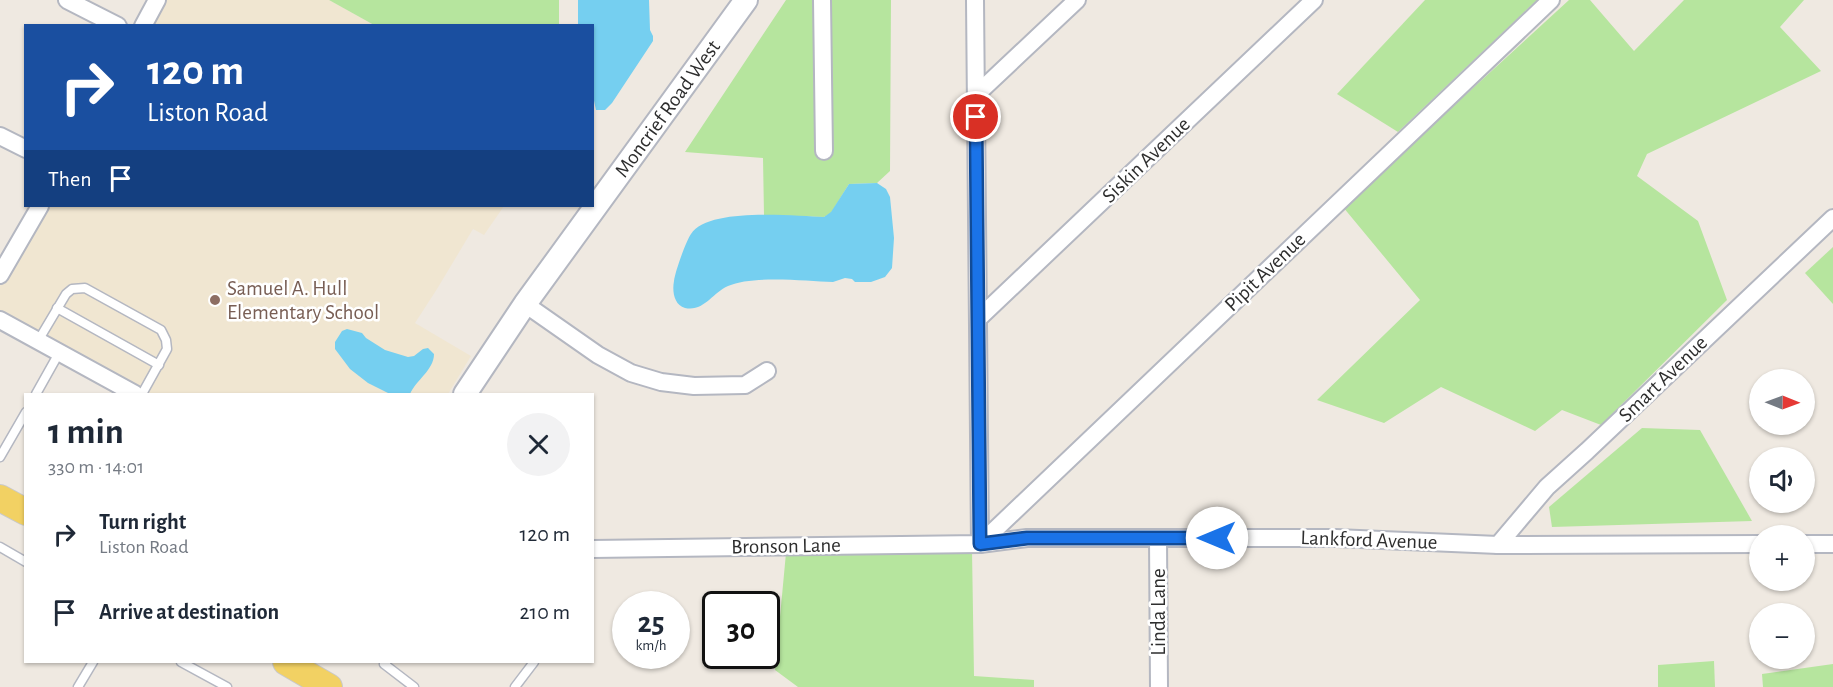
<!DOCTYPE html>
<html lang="en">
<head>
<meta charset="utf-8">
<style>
  :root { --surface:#fff; --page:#f2f2f3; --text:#1f2937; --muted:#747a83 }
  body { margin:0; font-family:"Alegreya Sans",sans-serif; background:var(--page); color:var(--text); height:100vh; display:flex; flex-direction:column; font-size:22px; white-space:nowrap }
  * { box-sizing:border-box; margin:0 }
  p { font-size:20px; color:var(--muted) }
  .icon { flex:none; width:33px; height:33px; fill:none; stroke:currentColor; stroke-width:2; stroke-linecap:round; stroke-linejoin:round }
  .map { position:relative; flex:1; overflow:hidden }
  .panel { position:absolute; left:24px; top:393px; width:570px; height:270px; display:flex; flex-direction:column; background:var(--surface); border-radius:0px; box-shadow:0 2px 4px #0004 }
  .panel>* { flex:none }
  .guide { position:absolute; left:24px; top:24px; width:570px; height:183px; border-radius:0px; box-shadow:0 2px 4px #0004; background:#1a4fa0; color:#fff; overflow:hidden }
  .needle { width:39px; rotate:91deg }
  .tools { position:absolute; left:1749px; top:369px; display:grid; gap:12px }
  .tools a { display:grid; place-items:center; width:66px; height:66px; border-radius:50%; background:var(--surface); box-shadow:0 2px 4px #0004; font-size:30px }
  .speed { position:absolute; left:612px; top:591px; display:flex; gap:12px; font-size:30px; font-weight:700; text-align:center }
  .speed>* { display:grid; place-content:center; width:78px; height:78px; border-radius:50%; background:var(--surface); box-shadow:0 2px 4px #0004; line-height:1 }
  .speed small { font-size:15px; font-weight:400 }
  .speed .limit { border:3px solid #111; border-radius:9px; background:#fff; color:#111 }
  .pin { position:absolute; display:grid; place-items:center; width:51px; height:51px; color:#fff; margin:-26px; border:3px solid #fff; border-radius:50%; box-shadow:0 2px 6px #0007 }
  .me { position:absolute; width:66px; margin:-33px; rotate:270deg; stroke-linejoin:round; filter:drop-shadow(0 0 4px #0008) }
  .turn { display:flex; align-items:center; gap:21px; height:126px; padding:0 24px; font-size:27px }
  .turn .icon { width:78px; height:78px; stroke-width:2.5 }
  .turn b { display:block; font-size:42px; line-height:51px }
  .then { display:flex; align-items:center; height:57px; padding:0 24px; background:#0003; gap:12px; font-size:22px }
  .round { display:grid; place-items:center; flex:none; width:63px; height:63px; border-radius:32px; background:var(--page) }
  .summary { display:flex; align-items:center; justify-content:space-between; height:102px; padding:0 24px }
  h1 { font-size:36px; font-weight:700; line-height:45px }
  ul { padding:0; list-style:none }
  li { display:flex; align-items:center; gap:18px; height:78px; padding:0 24px }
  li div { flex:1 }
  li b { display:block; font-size:22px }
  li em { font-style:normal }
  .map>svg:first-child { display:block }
  .education { fill:#f0e6d1 }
  .green { fill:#b6e59e }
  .water { fill:#75cff0 }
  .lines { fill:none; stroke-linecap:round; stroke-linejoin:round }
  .service-casing { stroke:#b4b7c1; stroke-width:11 }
  .minor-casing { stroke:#b4b7c1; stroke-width:20 }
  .secondary-casing { stroke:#b4b7c1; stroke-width:26 }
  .primary-casing { stroke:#c9c9c9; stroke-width:28 }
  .service { stroke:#fff; stroke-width:8 }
  .minor { stroke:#fff; stroke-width:16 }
  .secondary { stroke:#fff; stroke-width:22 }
  .primary { stroke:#f2d163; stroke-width:26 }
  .route-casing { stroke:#114b97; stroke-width:15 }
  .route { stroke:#1a73e8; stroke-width:10 }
  .education-dot { fill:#8d6e63; stroke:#fff; stroke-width:2 }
  .labels { text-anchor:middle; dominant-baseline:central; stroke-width:5; stroke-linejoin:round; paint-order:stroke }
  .street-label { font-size:21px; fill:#2e2e2e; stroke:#fff }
  .education-label { font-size:21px; fill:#785e54; stroke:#fff; text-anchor:start }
</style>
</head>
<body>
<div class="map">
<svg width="1833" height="687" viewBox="0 0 1833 687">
  <rect width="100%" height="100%" fill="#efe9e1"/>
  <g class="education">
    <polygon points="164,0 329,0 374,25 149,26"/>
    <polygon points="46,206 504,206 484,235 473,229 437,289 415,323 471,356 448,394 147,394 0,311 0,286"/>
  </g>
  <g class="green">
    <polygon points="329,0 559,0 559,25 374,25"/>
    <polygon points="786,0 891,0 890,171 877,183 849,184 831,213 824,217 764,215 763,158 685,152"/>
    <polygon points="1425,0 1537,0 1398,132 1337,94"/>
    <polygon points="1569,0 1590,0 1634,51 1684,0 1804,0 1780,27 1821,71 1647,154 1637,176 1698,221 1727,300 1601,425 1562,410 1535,431 1441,387 1384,423 1317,400 1420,300 1343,207"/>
    <polygon points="1833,247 1833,304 1805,273"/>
    <polygon points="1642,428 1700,430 1752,521 1552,527 1549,507"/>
    <polygon points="972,550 974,676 1034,680 1034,687 798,687 775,670 786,553"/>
    <polygon points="1714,661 1715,687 1658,687 1658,665"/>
    <polygon points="1833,664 1833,687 1763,687 1762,674"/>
  </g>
  <g class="water">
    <polygon points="578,0 649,0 650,30 653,36 653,41 612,103 605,110 596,110 593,96 592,26 578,25"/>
    <path d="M877,183l9,6 4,8 4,41 -2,30 -7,9 -14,5h-16l-3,-3 -7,-1 -12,4c-28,-1 -80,-7 -105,4 -16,7 -24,26 -43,22 -11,-3 -13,-17 -11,-27 1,-9 12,-40 17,-47 17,-27 103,-18 133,-17l7,-5 18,-28z"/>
    <path d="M347,329l15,4 4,5 19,12 23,7 6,-1 9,-7 5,-1 6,6c0,16 -18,26 -24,40h-20l-22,-11 -18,-14 -15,-20v-7l7,-11z"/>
  </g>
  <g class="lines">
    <g class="service-casing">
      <g id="service">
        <polyline points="57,308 159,365"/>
        <polyline points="38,341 66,294 72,289 85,288 161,330 166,340 167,349 142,394"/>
        <polyline points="36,394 59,353"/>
        <polyline points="0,457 26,412"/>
        <polyline points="0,547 26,562"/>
        <polyline points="181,662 227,687"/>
        <polyline points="386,662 384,664 414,687"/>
        <polyline points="78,687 93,662"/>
        <polyline points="515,687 534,662"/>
      </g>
    </g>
    <g class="minor-casing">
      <g id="minor">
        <polyline points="67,0 118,26"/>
        <polyline points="822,0 824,151"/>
        <polyline points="975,0 980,544"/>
        <polyline points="143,26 157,0"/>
        <polyline points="976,95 1077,0"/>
        <polyline points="0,136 26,149"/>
        <polyline points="0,275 40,206"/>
        <polyline points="525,304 598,355 631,373 661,382 694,386 745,385 767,371"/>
        <polyline points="978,319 1314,0"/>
        <polyline points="0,320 135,394"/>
        <polyline points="1158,538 1159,687"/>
        <polyline points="980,544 1551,0"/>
        <polyline points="1804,544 1833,544"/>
        <polyline points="1498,545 1547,487 1587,451 1833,218"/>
        <polyline points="592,549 980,544 1027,538 1336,538 1498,545 1760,544"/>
      </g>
    </g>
    <g class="secondary-casing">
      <g id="secondary">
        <path id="s1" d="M465,394l60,-90 221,-304"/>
      </g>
    </g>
    <g class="primary-casing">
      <g id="primary">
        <polyline points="0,498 26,512"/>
        <polyline points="286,662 329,687"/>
      </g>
    </g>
    <use href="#service" class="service"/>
    <use href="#minor" class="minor"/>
    <use href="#secondary" class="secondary"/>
    <use href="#primary" class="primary"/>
  </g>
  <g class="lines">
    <g class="route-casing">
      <polyline id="route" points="976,117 980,544 1027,538 1217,538"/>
    </g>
    <use href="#route" class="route"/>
  </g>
  <circle class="education-dot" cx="215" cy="300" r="6"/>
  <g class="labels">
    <g class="street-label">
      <text stroke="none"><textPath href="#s1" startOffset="350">Moncrief Road West</textPath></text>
      <text transform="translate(1146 160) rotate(-44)">Siskin Avenue</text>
      <text transform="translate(1265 272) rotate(-44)">Pipit Avenue</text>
      <text transform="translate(1663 379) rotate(-44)">Smart Avenue</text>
      <text transform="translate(1369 540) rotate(2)">Lankford Avenue</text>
      <text transform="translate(786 546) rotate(-1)">Bronson Lane</text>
      <text transform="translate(1158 612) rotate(-90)">Linda Lane</text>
    </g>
    <g class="education-label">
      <text x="227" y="288">Samuel A. Hull<tspan x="227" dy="24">Elementary School</tspan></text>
    </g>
  </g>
</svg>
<div class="tools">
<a><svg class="needle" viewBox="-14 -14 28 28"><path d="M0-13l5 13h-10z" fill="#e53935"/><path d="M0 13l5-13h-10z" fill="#747a83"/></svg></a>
<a><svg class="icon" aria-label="sound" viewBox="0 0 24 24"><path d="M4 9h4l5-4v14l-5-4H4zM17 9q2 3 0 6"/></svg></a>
<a>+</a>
<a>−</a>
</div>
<div class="speed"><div>25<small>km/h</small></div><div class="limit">30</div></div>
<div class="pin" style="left:976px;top:117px;background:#d93025"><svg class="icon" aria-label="arrive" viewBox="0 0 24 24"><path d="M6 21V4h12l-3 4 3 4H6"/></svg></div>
<svg class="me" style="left:1217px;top:538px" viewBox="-20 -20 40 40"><circle r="19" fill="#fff"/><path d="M0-13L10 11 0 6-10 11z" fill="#1a73e8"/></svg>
<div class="guide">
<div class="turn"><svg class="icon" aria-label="right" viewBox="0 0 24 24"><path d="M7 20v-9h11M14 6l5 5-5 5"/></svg><div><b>120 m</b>Liston Road</div></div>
<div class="then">Then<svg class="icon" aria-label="arrive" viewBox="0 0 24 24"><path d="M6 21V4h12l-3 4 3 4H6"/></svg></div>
</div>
<section class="panel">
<div class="summary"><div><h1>1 min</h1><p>330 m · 14:01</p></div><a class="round"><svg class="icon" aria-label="close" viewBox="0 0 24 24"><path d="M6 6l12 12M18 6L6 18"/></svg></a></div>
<ul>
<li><svg class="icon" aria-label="right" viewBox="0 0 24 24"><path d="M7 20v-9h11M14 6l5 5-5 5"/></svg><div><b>Turn right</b><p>Liston Road</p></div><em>120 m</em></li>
<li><svg class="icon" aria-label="arrive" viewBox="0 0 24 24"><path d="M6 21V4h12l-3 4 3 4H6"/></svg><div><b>Arrive at destination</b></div><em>210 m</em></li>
</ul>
</section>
</div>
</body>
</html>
